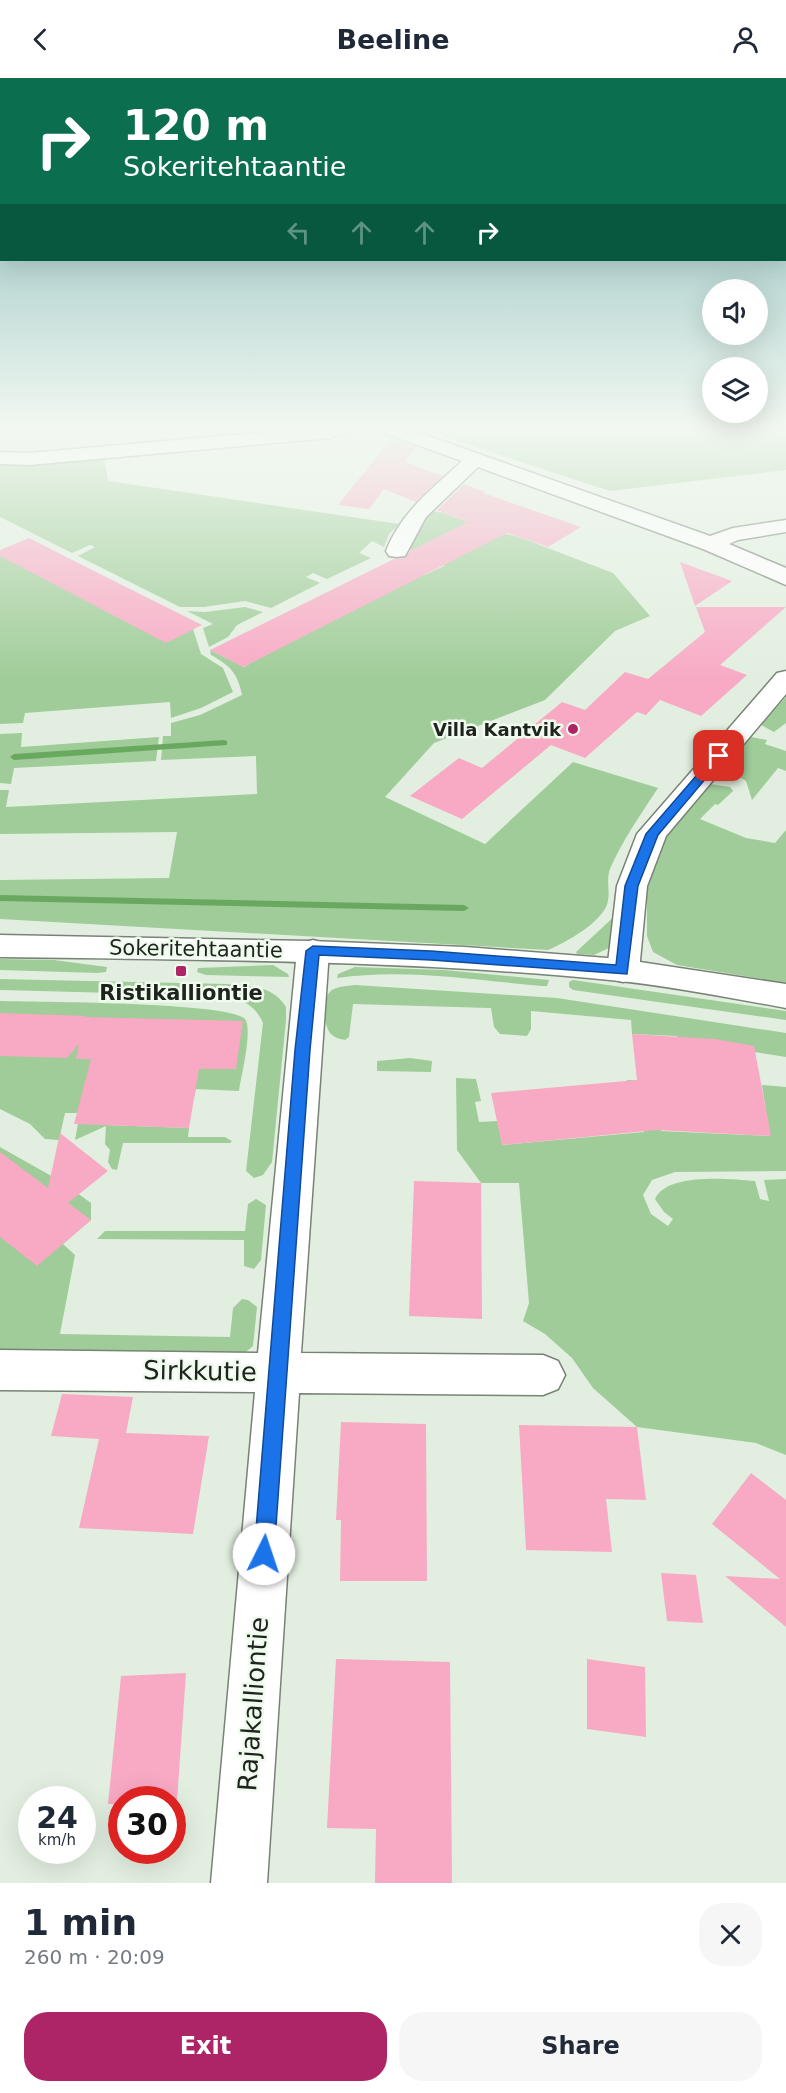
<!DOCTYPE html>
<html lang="en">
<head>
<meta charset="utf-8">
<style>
  :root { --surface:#fff; --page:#f6f6f7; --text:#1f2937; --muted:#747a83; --accent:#ae2567 }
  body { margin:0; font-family:"DejaVu Sans",sans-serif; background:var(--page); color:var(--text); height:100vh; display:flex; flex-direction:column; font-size:22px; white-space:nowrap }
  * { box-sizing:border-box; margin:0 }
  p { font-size:20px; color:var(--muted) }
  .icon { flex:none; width:33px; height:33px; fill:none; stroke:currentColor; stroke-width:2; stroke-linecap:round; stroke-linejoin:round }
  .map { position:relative; height:1805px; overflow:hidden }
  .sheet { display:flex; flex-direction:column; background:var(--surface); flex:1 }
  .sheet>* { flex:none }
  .top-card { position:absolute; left:0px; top:0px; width:786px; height:183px; box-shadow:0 6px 24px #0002; background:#0b6e4f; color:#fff; overflow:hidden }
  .controls { position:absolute; left:702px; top:201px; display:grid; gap:12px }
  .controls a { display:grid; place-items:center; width:66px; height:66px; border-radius:50%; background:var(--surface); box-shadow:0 6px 24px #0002; font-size:30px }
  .speed { position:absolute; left:18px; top:1708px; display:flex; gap:12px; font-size:30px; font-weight:700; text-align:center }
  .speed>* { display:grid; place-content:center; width:78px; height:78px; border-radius:50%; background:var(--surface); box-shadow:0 6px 24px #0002; line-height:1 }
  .speed small { font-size:15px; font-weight:400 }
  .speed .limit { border:9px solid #d22; background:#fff; color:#111 }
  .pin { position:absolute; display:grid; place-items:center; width:51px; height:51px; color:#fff; margin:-26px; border-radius:12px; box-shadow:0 3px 9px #0006 }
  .me { position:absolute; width:66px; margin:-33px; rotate:4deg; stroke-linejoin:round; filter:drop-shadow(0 0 4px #0008) }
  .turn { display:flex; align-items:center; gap:21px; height:126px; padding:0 24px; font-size:27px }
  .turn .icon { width:78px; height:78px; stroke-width:2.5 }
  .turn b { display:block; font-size:42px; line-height:51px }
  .lanes { display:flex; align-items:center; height:57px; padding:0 24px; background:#0003; justify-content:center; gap:30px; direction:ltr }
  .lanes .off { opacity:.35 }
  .round { display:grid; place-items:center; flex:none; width:63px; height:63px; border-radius:24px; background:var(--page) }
  .head { display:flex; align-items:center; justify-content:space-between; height:102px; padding:0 24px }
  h1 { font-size:36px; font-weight:700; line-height:45px }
  .cta { display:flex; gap:12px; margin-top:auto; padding:12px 24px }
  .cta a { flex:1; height:69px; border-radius:24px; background:var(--accent); color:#fff; font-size:24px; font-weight:700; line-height:69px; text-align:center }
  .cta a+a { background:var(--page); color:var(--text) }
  header { display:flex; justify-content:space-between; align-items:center; height:78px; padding:0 24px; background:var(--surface); font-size:27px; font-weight:700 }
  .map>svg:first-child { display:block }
  .green { fill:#9fcc98 }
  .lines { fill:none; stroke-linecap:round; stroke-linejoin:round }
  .stream { fill:#69a95f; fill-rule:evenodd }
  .building { fill:#f8a9c4 }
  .minor-casing { stroke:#788376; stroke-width:3 }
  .tertiary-casing { stroke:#788376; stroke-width:3 }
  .minor { fill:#fff; fill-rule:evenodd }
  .tertiary { fill:#fff; fill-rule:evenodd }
  .route { fill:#1a73e8; stroke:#114b97; stroke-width:1.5 }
  .poi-dot { fill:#ae2567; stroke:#effced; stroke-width:2 }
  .labels { text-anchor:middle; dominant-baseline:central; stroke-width:5; stroke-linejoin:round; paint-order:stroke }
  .far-poi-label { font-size:18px; font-weight:bold; fill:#1e231d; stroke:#effced; text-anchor:end }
  .street-label { font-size:21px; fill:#1e231d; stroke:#effced }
  .poi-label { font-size:21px; font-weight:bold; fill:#1e231d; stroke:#effced }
  .near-street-label { font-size:26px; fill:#1e231d; stroke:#effced }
</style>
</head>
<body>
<header><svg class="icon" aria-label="back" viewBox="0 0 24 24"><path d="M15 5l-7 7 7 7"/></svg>Beeline<svg class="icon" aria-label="person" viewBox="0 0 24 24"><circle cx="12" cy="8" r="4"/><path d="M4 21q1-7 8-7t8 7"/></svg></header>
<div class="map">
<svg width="786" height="1805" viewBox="0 0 786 1805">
  <rect width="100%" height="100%" fill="#e2efe0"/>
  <g class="green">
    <polygon points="417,350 786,350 786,392 610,413"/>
    <polygon points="104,379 108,403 399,446 389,456 384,469 372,463 359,475 371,480 327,501 313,495 306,499 320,505 271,530 245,523 204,529 180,529 78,478 95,469 90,467 72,475 0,439 0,384 39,387"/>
    <path d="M430,433l11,1 51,19 27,6 94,36 37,43 -35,15 -70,69 -111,43 -49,54 100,47 88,-82 85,26c-17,26 -36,53 -48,81 -4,10 0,22 -2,32 -3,20 -43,42 -60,49l-548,-31v-39l169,-2 8,-46 -177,2v-44h9l-3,17 251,-13 -1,-38 -95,4 2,-24h8v-13l29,-8 42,-20c-4,-22 -13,-30 -31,-40l-1,-5 34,17 45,-26 3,1 128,-69 5,2 19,-9 4,-34 -37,19 -3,-9z"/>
    <polygon points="0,478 193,551 201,576 223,590 233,614 201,630 171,640 170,624 25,635 23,645 0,646"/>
    <polygon points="245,529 263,534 237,547 228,559 209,569 203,550 213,546 187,533 205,534"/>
    <polygon points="786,619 786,645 774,654 761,647"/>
    <polygon points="22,655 21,669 159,659 156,683 14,690 11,706 0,705 0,656"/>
    <polygon points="751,659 767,662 765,666 786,673 786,693 778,690 752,722 746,703 725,689"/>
    <polygon points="710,706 730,709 733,713 718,727 715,726 700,741 746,760 775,765 786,752 786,905 677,887 653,874 647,858 647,813 657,774 666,754"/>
    <polygon points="619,834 615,867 594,877 577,876 576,874"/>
    <polygon points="0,881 54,882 107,889 106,894 98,895 0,892"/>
    <polygon points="273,887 288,896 289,899 206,897 197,894 198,890"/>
    <path d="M355,889l89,3 105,10 -2,6h-5c-68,-6 -137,-18 -205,-8l1,-4z"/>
    <path d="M0,901l226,5c22,2 47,1 60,23v13l-14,142 -9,13 -9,3 -8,-7 17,-148c-7,-16 -18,-22 -34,-27l-229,-6z"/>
    <polygon points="573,902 786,933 786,942 573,912 569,909 569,904"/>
    <path d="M355,907l202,13 229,35v24l-109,-17v-4l-45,-2 -1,-14 -100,-9v18l-4,7 -27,-2 -6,-7 -3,-19h-2l-136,-4 -4,33 -4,3c-5,-1 -10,-2 -14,-6 -8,-8 -10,-37 1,-44 7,-4 15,-4 23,-5z"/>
    <path d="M0,923c34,1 230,1 245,18 8,10 -4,58 -6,72l-43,-2 -2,9 -80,-2 -8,29 83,3 -1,9h37l7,4 -2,2h-107l-6,27 -5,-1 -4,-7 2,-12 -5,-6 1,-18 -31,14 5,-27h-15l-6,27 -14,-1 -15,-15 -30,-15z"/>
    <polygon points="410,980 432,983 431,994 377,993 377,983"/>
    <path d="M456,1000l20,1 5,22 -6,1 4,20 18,-1 6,24 141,-13 -17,-52h28l6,51 109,5 -8,-51 24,2v84l-111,1 -23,8 -9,15 8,19 17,12 5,-7 -9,-7 -9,-13c12,-27 75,-20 100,-18l5,18 9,2 -5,-21 22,-1v276l-30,-12 -119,-16 -44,-39 -21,-30 -27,-24 -22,-13 6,-18 -10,-120h-38l-24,-33z"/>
    <polygon points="0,1069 62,1104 91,1125 91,1142 63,1166 75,1177 60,1256 230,1259 233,1230 242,1221 248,1222 257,1229 253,1268 241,1278 0,1279"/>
    <polygon points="256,1121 266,1127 261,1182 254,1191 244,1188 244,1162 97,1161 105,1153 245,1153 248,1126"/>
  </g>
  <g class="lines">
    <g class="stream">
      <polygon points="224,662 227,663 227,667 14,682 10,679 14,676"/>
      <polygon points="0,817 464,827 469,830 464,833 0,823"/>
    </g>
  </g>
  <g class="building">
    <polygon points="392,360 416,369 405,384 442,398 416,424 384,411 369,431 338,427"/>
    <polygon points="464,406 485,414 483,415 581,449 548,469 507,455 243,589 210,572 394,481 405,480 410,473 468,444 437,432"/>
    <polygon points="29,460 94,493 202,547 166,565 0,478 0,472"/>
    <polygon points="680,484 732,503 695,528"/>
    <polygon points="696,529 786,529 720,587 747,597 701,638 660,622 646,637 637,634 585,680 551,667 462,741 410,718 459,680 482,690 562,624 585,632 625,594 648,601 705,554"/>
    <polygon points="0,935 86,938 85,939 243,943 236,991 199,991 189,1050 74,1046 91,981 76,981 79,966 67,980 0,978"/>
    <polygon points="632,956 715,961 754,968 771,1058 657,1052 502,1067 491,1015 637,1002"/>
    <polygon points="60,1055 108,1093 68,1125 91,1142 37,1188 0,1159 0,1074 48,1110"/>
    <polygon points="414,1103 481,1105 482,1241 409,1238"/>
    <polygon points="62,1316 133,1319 126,1355 209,1358 193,1456 79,1450 99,1361 51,1358"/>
    <polygon points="341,1344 426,1346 427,1503 340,1503 341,1442 336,1442"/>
    <polygon points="519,1347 637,1349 646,1422 606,1421 612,1474 526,1472"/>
    <polygon points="751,1395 786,1422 786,1549 725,1498 780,1501 712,1446"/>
    <polygon points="661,1495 696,1497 703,1545 667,1543"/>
    <polygon points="336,1581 450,1584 452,1805 375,1805 376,1751 327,1750"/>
    <polygon points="587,1581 645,1589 646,1659 587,1651"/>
    <polygon points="186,1595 177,1723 122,1722 122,1726 108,1726 121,1598"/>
  </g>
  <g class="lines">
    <g class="minor-casing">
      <g id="minor">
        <polygon points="311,350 350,350 347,354 330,360 29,387 0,386 0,374 29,375"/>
        <path d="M379,350h27l304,108 23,-8 53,-8v12l-48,8 -9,4 57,24v17l-83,-36 -225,-82 -52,50 -21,39 -8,1 -8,-1 -3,-5c15,-39 46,-62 76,-90l-80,-29z"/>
        <polygon points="786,593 786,616 666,758 647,808 639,893 635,901 623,904 611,901 607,893 617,808 637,756 777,595"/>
        <polygon points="313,862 324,865 329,873 301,1275 543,1277 558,1283 565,1297 558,1311 543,1317 299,1315 267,1805 211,1805 255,1314 0,1312 0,1272 258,1275 297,873 302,865"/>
      </g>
    </g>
    <g class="tertiary-casing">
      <path id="tertiary" d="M0,857l310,6 155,6 155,12 166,25v24c-55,-10 -110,-21 -166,-27 -205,-21 -413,-21 -620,-24z"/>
    </g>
    <use href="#minor" class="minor"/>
    <use href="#tertiary" class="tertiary"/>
  </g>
  <linearGradient id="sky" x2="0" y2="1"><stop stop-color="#75b0b1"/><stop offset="0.58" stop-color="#f2f8f1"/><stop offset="1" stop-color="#f2f8f1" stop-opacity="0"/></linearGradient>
  <rect width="786" height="603" fill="url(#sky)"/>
  <polygon class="route" points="719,675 723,676 723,680 658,757 638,808 627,896 431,882 319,877 310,972 274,1476 271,1484 264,1486 257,1484 254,1476 295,972 306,873 313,868 431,873 616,887 625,808 646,756 715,676"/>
  <g class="poi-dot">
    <circle cx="573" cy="651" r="6"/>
    <rect x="175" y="887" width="12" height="12" rx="3"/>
  </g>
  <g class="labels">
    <g class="far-poi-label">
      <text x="561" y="651">Villa Kantvik</text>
    </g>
    <g class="street-label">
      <text transform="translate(196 871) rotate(1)">Sokeritehtaantie</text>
    </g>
    <g class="poi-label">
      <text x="181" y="915">Ristikalliontie</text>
    </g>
    <g class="near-street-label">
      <text transform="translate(200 1293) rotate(1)">Sirkkutie</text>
      <text transform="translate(253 1626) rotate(-86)">Rajakalliontie</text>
    </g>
  </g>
</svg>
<div class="controls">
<a><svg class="icon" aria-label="sound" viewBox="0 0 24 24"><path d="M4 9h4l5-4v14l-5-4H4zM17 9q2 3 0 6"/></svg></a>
<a><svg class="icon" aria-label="layers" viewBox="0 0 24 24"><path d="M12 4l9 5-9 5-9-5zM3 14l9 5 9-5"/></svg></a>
</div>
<div class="speed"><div>24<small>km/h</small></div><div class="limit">30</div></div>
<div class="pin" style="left:719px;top:678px;background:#d93025"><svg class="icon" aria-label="arrive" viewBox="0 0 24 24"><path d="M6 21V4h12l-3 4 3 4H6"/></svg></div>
<svg class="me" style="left:264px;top:1476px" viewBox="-20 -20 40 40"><circle r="19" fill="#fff"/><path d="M0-13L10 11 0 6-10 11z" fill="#1a73e8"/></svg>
<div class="top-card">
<div class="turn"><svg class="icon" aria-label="right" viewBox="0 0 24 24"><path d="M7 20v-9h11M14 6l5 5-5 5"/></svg><div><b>120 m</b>Sokeritehtaantie</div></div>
<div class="lanes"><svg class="icon off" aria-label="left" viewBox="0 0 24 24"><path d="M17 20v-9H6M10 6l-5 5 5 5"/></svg><svg class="icon off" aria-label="ahead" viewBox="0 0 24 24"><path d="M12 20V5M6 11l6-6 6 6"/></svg><svg class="icon off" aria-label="ahead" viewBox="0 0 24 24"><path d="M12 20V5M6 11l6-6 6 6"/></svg><svg class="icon" aria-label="right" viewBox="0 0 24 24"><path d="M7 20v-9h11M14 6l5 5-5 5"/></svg></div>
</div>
</div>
<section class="sheet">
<div class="head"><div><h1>1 min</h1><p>260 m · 20:09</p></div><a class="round"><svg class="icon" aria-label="close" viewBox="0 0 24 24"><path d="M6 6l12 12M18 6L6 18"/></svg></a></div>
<div class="cta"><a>Exit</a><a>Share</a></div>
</section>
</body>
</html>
